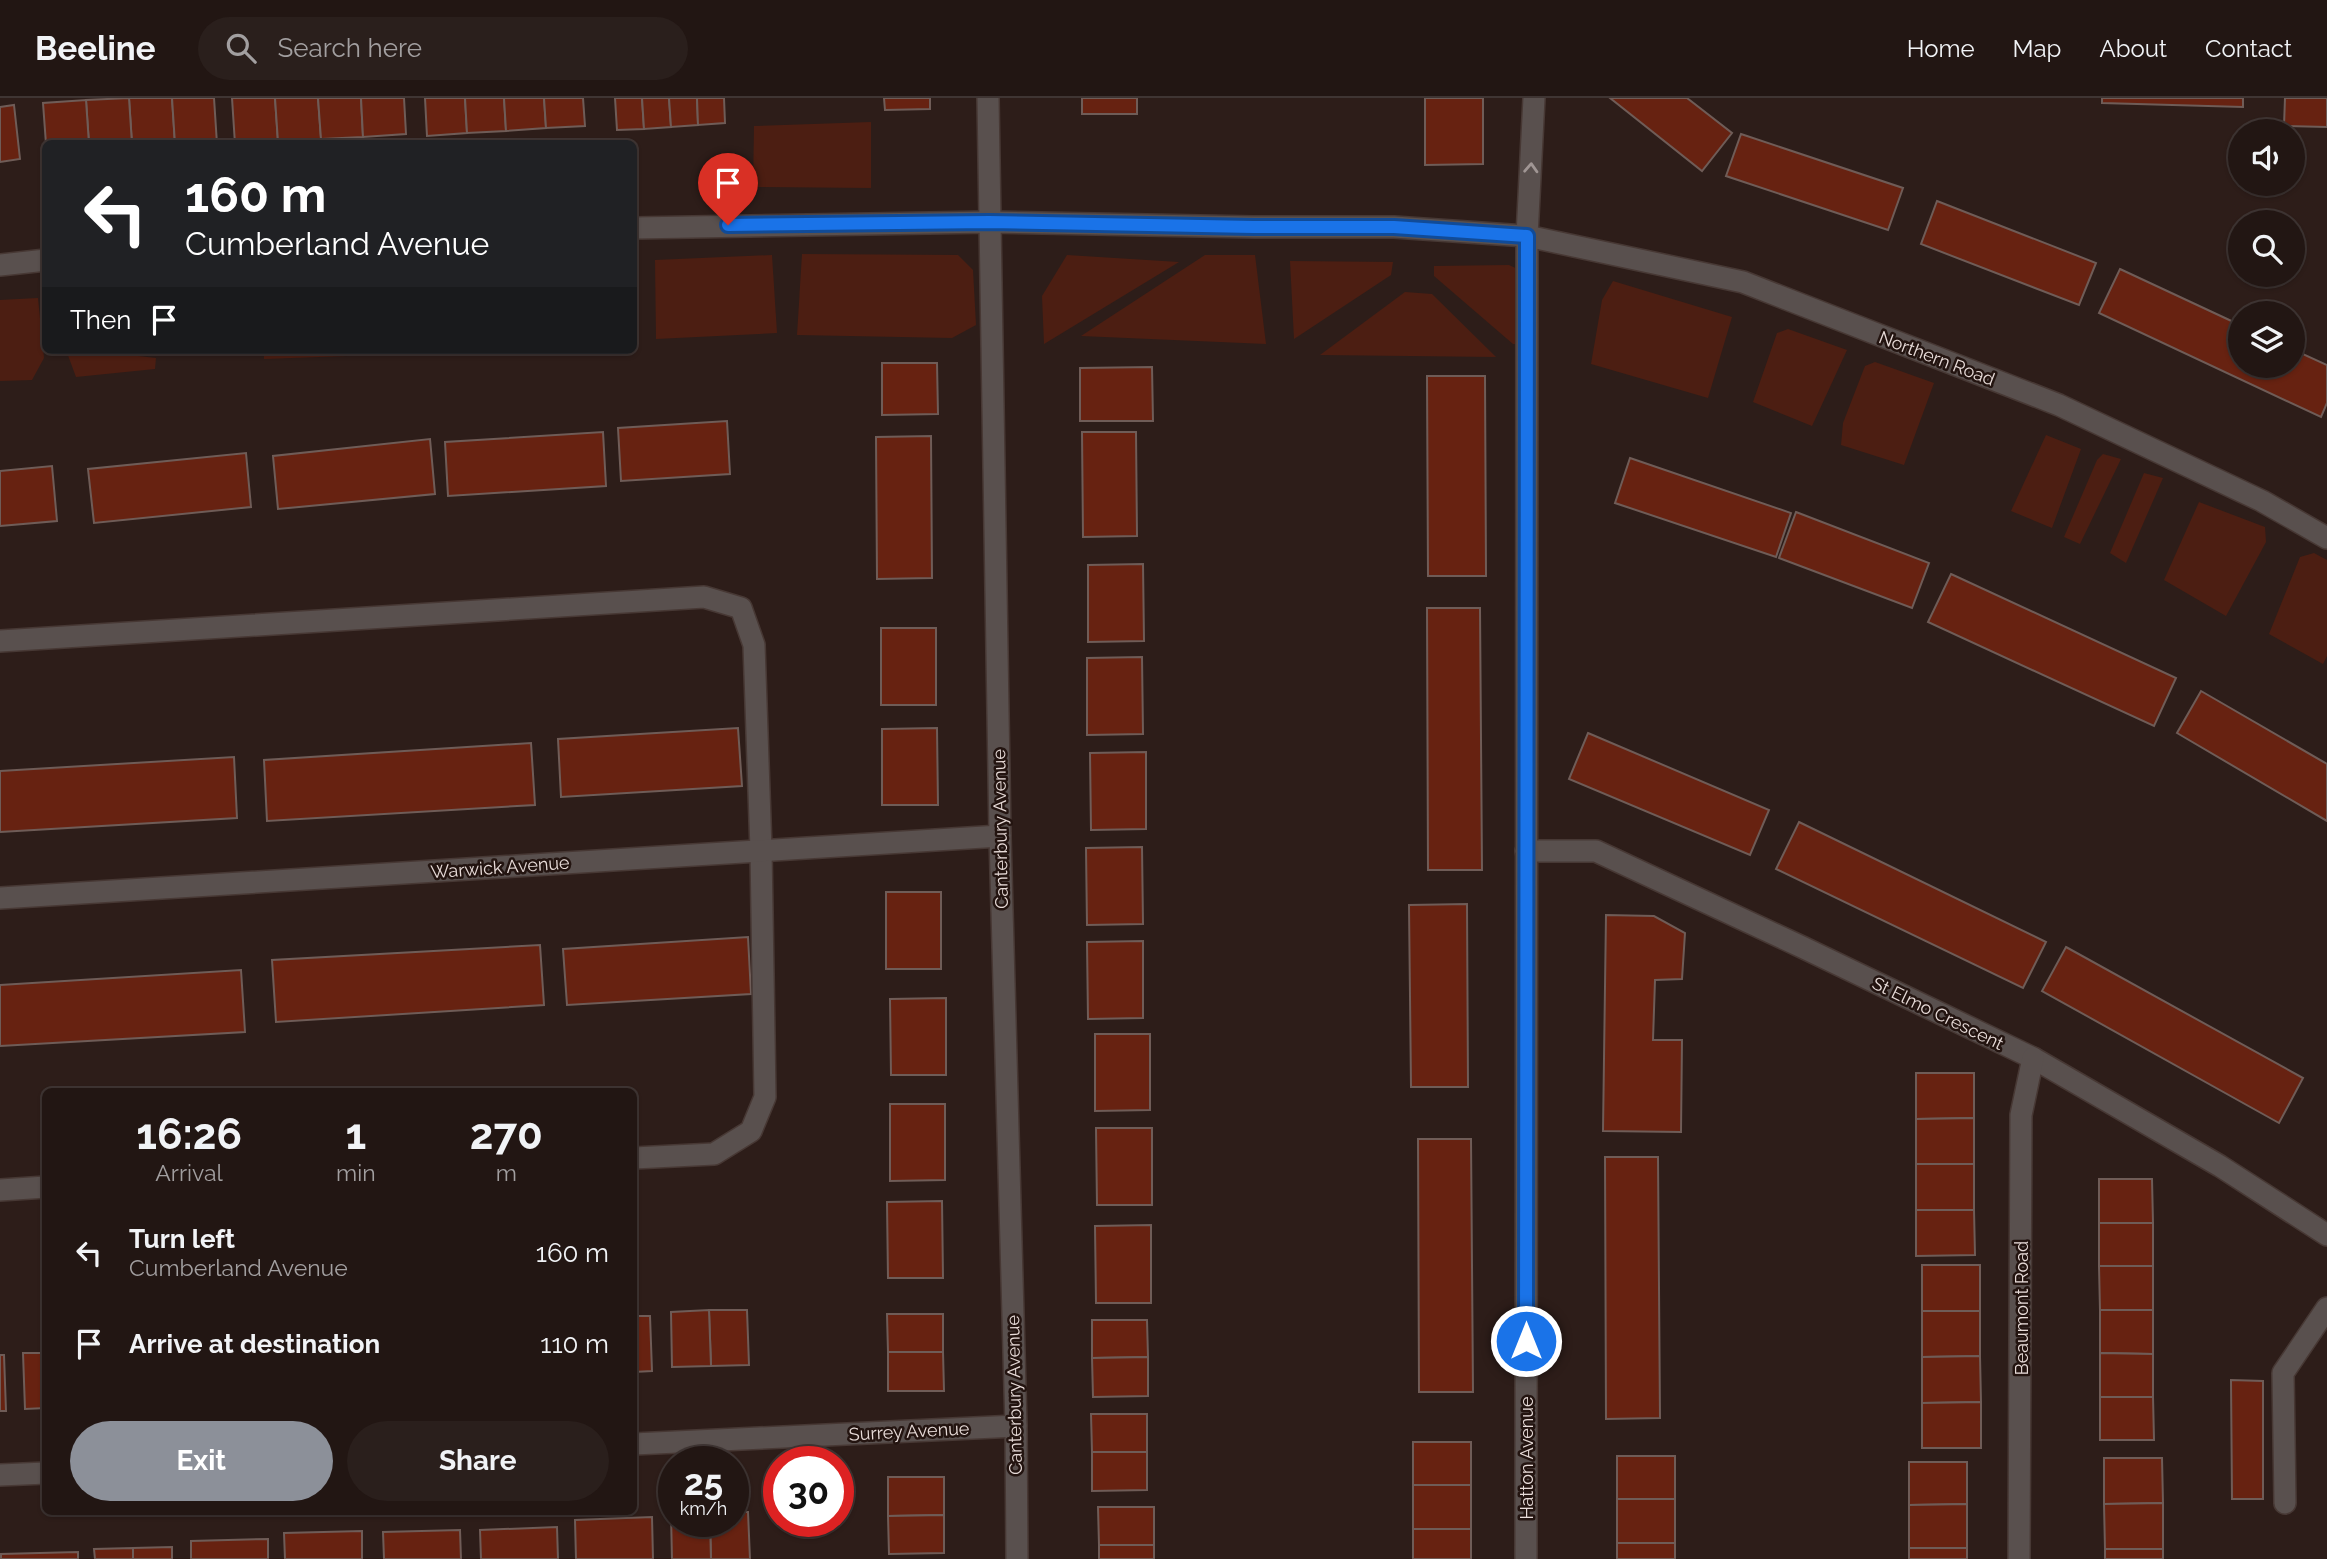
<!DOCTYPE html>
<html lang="en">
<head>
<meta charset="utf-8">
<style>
  :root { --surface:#221613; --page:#2a1f1c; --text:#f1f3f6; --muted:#a29fa0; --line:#3f3533; --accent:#8c9099 }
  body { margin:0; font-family:Raleway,sans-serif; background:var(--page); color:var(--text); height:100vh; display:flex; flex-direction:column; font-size:26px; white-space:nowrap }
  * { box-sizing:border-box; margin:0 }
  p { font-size:23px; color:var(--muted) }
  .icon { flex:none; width:38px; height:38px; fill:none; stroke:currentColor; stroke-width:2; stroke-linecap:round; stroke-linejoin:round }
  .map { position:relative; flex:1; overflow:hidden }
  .side { position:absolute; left:42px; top:990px; width:595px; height:427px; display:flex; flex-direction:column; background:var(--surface); border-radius:10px; box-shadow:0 2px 5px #0004,0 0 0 2px var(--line) }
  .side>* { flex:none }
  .banner { position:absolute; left:42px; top:42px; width:595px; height:214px; border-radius:10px; box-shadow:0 2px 5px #0004,0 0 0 2px var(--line); background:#202124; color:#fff; overflow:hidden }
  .fabs { position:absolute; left:2228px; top:21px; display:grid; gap:14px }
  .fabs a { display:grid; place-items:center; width:77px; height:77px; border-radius:50%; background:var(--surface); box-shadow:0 2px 5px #0004,0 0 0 2px var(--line); font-size:35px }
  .speed { position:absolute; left:658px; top:1348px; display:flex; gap:14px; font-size:35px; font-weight:700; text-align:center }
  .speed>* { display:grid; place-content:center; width:91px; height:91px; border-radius:50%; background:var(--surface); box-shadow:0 2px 5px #0004,0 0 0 2px var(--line); line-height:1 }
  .speed small { font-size:18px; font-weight:400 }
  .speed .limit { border:10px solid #d22; background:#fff; color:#111 }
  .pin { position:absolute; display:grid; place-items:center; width:60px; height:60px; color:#fff; margin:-72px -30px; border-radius:50% 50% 50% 0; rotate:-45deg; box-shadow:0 0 7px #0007 }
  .pin .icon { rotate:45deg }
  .me { position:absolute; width:77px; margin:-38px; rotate:0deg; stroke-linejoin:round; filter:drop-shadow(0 0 5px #0008) }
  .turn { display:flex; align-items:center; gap:24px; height:147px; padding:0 28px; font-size:32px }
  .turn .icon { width:91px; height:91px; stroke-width:2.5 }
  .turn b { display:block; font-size:49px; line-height:60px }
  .then { display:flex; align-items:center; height:66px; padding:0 28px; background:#0003; gap:14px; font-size:26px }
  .eta { display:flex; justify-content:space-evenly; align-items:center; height:119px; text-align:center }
  .eta b { font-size:42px; font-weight:700; line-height:49px }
  .button { display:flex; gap:14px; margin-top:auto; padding:14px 28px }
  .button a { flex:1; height:80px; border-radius:42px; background:var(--accent); color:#fff; font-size:28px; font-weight:700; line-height:80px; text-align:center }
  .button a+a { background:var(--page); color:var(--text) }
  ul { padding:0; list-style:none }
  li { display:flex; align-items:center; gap:21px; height:91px; padding:0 28px }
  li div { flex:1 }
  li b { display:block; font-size:26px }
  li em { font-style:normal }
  header { display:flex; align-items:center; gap:42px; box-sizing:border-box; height:98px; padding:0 35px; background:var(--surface); border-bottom:2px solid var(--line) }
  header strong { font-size:33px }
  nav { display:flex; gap:38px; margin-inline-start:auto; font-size:24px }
  .search { width:490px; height:63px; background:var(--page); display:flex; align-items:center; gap:18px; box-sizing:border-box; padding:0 24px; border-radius:38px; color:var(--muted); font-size:26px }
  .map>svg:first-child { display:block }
  .green { fill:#4c1e12 }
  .building { fill:#672211; stroke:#6f5c57; stroke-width:2 }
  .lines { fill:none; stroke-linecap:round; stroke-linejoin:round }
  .minor-casing { stroke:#473834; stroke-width:24 }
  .minor { stroke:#59504e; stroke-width:21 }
  .oneway { stroke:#a09694 }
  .route-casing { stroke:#114b97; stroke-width:18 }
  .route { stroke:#1a73e8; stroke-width:12 }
  .labels { text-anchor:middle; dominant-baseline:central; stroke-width:5; stroke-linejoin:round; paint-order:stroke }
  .street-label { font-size:18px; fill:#e8dcd9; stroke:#231410 }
</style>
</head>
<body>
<header>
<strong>Beeline</strong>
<div class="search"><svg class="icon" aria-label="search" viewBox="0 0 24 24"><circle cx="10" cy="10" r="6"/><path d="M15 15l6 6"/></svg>Search here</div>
<nav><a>Home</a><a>Map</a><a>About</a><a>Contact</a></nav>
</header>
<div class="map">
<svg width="2327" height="1461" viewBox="0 0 2327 1461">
  <rect width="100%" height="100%" fill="#2d1d19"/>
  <g class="green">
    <polygon points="871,24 871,90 753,89 754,28"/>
    <polygon points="802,156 958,157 973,172 976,227 952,240 797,237"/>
    <polygon points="772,157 777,235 656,241 655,162"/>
    <polygon points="1067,157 1179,164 1044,246 1042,198"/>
    <polygon points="1205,157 1255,157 1266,246 1081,238"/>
    <polygon points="1290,163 1393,164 1391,177 1294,241"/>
    <polygon points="1509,167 1520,172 1529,246 1513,246 1434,178 1434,168"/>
    <polygon points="1613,183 1732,219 1708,300 1591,266 1602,202"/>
    <polygon points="1405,194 1432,196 1496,259 1320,257"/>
    <polygon points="38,200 44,260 32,282 0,283 0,202"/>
    <polygon points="1788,231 1847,252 1812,328 1753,304 1777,235"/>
    <polygon points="66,252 129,252 130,257 156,260 155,271 76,279"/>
    <polygon points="264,252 375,252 375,257 264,261"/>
    <polygon points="1875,264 1934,285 1904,367 1841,347 1843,325 1865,268"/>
    <polygon points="2046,337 2081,351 2052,430 2011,413"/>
    <polygon points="2103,356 2121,361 2080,446 2064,439 2097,362"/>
    <polygon points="2144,375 2163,380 2126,465 2110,455"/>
    <polygon points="2199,404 2265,429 2266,444 2226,518 2164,482"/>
    <polygon points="2314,455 2327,462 2327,558 2323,566 2269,536 2300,459"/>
  </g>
  <g class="building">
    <polygon points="129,0 172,0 175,46 132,46"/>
    <polygon points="129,0 132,46 89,46 86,2"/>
    <polygon points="172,0 214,0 217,46 175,46"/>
    <polygon points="232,0 275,0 278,44 235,46"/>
    <polygon points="275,0 318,0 321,41 278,44"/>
    <polygon points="318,0 361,0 363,39 321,41"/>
    <polygon points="361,0 404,0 406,36 363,39"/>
    <polygon points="425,0 465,0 467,35 427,38"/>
    <polygon points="465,0 504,0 506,33 467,35"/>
    <polygon points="504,0 544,0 546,30 506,33"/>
    <polygon points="544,0 583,0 585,28 546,30"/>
    <polygon points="615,0 642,0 644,31 617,32"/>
    <polygon points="642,0 669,0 671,29 644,31"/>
    <polygon points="669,0 697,0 698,27 671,29"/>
    <polygon points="697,0 724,0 725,25 698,27"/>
    <polygon points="884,0 930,0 930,11 885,12"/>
    <rect x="1082" y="0" width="55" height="16"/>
    <polygon points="1425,0 1483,0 1483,66 1425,67"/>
    <polygon points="1610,0 1687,0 1732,35 1702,73"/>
    <polygon points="2102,0 2243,0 2243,9 2102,5"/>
    <polygon points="2285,0 2327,0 2327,29 2284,28"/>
    <polygon points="86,2 89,46 46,46 43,5"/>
    <polygon points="14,7 20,61 0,64 0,9"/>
    <polygon points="1741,36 1903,90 1888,132 1726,78"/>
    <polygon points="1937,103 2096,165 2079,207 1921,146"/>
    <polygon points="2120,171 2240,227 2240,268 2292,268 2292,251 2327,267 2327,305 2321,319 2099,215"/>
    <polygon points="882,265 937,265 938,316 882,317"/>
    <polygon points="1152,269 1153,323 1080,323 1080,270"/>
    <polygon points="1427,278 1485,278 1486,478 1428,478"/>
    <polygon points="727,323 730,376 621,383 618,330"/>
    <polygon points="603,334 606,388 448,398 445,344"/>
    <polygon points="1082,334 1136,334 1137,438 1083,439"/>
    <polygon points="931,338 932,480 877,481 876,339"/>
    <polygon points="430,341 435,396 278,411 273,358"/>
    <polygon points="246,355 251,409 94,425 88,371"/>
    <polygon points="1630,360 1791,415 1776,459 1615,405"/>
    <polygon points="52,368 57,423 0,428 0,373"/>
    <polygon points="1796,414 1929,465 1912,510 1779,460"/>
    <polygon points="1143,466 1144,543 1088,544 1088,467"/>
    <polygon points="1951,476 2176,580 2154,628 1928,524"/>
    <polygon points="1427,510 1480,510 1482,772 1428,772"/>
    <rect x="881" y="530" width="55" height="77"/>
    <polygon points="1142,559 1143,636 1087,637 1087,560"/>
    <polygon points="2201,593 2327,666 2327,723 2177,635"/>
    <polygon points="738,630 742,688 561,699 558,641"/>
    <polygon points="937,630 938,707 882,707 882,631"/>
    <polygon points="1588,635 1769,712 1750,757 1569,681"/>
    <polygon points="531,645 535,707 267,723 264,662"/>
    <polygon points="1146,654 1146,731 1091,732 1090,655"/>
    <polygon points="234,659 237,720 0,734 0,673"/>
    <polygon points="1799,724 2046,844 2023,890 1776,771"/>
    <polygon points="1142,749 1143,826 1087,827 1086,750"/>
    <rect x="886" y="794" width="55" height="77"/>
    <polygon points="1467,806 1468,989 1411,989 1409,807"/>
    <polygon points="1606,817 1654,818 1685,835 1682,881 1655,882 1653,942 1682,942 1681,1034 1603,1033"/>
    <polygon points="748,839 751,896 567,907 563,851"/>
    <polygon points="1143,843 1143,920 1088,921 1087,844"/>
    <polygon points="540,847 544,907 276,924 272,862"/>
    <polygon points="2066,849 2303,980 2279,1025 2042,893"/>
    <polygon points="241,872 245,934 0,948 0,887"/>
    <polygon points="946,900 946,977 891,977 890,901"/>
    <polygon points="1095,936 1150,936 1150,1012 1095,1013"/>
    <polygon points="1916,975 1974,975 1974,1020 1916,1021"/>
    <polygon points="890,1006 945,1006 945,1082 890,1083"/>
    <polygon points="1974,1020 1974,1066 1916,1066 1916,1021"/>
    <polygon points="1096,1030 1152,1030 1152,1107 1097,1107"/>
    <polygon points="1418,1041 1471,1041 1473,1294 1419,1294"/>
    <polygon points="1605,1059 1658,1059 1660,1320 1606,1321"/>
    <rect x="1916" y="1066" width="58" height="46"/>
    <polygon points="2099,1081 2152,1081 2153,1125 2099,1125"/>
    <polygon points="942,1103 943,1180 888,1180 887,1104"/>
    <polygon points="1916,1112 1974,1112 1975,1157 1916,1158"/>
    <rect x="2099" y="1125" width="54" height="43"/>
    <polygon points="1151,1127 1151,1205 1096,1205 1095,1128"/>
    <rect x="1922" y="1167" width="58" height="46"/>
    <polygon points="2099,1168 2153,1168 2153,1212 2100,1212"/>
    <polygon points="709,1212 747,1212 749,1267 711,1268"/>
    <polygon points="709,1212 711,1268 672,1269 671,1214"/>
    <polygon points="2100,1212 2153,1212 2153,1256 2100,1255"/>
    <polygon points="1922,1213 1980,1213 1980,1258 1922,1259"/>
    <polygon points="887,1216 943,1216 943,1254 888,1254"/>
    <polygon points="634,1218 650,1218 652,1273 634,1274"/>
    <polygon points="1092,1222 1147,1222 1148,1259 1092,1260"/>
    <polygon points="888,1254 943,1254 944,1293 888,1293"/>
    <polygon points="23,1255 46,1255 46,1310 25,1311"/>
    <polygon points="2100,1255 2153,1256 2153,1299 2100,1299"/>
    <polygon points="0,1257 4,1257 6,1313 0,1313"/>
    <polygon points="1980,1258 1981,1304 1922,1305 1922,1259"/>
    <polygon points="1148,1259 1148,1298 1093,1299 1092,1260"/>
    <polygon points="2231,1282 2263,1283 2263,1401 2232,1401"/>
    <polygon points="2100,1299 2153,1299 2154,1342 2100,1342"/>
    <polygon points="1981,1304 1981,1350 1922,1350 1922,1305"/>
    <polygon points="1091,1316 1147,1316 1147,1354 1092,1354"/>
    <rect x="1413" y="1344" width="58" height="43"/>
    <polygon points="1092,1354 1147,1354 1147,1392 1092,1393"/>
    <rect x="1617" y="1358" width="58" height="43"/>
    <polygon points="2104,1360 2162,1360 2163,1405 2104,1406"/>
    <polygon points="1909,1364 1967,1364 1967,1406 1909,1407"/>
    <polygon points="888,1379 944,1379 944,1417 888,1418"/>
    <rect x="1413" y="1387" width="58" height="44"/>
    <rect x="1617" y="1401" width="58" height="44"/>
    <polygon points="2163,1405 2163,1451 2105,1451 2104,1406"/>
    <polygon points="1967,1406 1967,1450 1909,1450 1909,1407"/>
    <polygon points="1098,1409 1154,1409 1154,1447 1099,1447"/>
    <polygon points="733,1414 748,1414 750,1461 711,1461 710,1423 733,1423"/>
    <polygon points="671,1417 674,1417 674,1423 710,1423 711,1461 672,1461"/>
    <polygon points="944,1417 944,1455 889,1456 888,1418"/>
    <polygon points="652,1419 653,1461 576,1461 575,1422"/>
    <polygon points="557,1429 558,1461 481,1461 480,1432"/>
    <rect x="1413" y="1431" width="58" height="30"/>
    <polygon points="460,1432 461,1461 384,1461 383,1434"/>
    <polygon points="362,1433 362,1461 285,1461 284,1435"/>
    <polygon points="268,1441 268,1461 191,1461 191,1443"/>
    <rect x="1617" y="1445" width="58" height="16"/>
    <rect x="1099" y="1447" width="55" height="14"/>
    <polygon points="172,1449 172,1461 133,1461 133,1450"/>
    <polygon points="133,1450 133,1461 95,1461 94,1451"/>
    <rect x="1909" y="1450" width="58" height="11"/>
    <rect x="2105" y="1451" width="58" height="10"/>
    <polygon points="78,1454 78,1461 1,1461 1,1456"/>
  </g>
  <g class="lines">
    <g class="minor-casing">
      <g id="minor">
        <polyline points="988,0 1000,738 1016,1328 1017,1461"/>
        <polyline points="634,130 989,124 1254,129 1394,129 1527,138 1743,184 2059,307 2262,403 2327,440"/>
        <polyline points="0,167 46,162"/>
        <polyline points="0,543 704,499 741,510 754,547 761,752 765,999 751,1033 714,1056 634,1060"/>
        <polyline points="1526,753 1596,753 1802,849 2033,960 2220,1068 2327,1137"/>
        <polyline points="0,800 1000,738"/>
        <polyline points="0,1092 46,1089"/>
        <polyline points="634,1346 1016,1328"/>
        <polyline points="0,1377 46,1375"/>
        <polyline points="2285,1405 2283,1275 2327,1210"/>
        <polyline points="1526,1461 1527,138 1534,0"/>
        <polyline points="2019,1461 2021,1017 2033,960"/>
      </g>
    </g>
    <use href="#minor" class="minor"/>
  </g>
  <defs><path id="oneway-chevron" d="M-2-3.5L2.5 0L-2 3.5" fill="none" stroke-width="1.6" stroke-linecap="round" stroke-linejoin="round" transform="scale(1.75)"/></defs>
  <use class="oneway" href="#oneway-chevron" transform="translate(1531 70) rotate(-87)"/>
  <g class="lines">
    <g class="route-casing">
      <polyline id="route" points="728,127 989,124 1254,129 1394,129 1527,138 1526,1243"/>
    </g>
    <use href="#route" class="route"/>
  </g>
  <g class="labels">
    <g class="street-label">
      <text transform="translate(1937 260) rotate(21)">Northern Road</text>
      <text transform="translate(1000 731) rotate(-91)">Canterbury Avenue</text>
      <text transform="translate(500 769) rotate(-4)">Warwick Avenue</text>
      <text transform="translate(1938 915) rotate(26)">St Elmo Crescent</text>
      <text transform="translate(2021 1210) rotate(-90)">Beaumont Road</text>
      <text transform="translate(1014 1297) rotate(-91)">Canterbury Avenue</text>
      <text transform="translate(909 1333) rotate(-3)">Surrey Avenue</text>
      <text transform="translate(1526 1360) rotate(-90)">Hatton Avenue</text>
    </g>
  </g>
</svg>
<div class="fabs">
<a><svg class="icon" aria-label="sound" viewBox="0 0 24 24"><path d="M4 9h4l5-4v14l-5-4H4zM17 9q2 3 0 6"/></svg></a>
<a><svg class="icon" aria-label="search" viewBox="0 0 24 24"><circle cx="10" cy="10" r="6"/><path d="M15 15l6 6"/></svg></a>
<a><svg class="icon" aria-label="layers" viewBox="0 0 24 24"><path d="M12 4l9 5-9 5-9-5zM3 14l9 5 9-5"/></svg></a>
</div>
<div class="speed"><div>25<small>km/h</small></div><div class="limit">30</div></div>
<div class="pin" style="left:728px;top:127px;background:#d93025"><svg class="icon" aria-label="arrive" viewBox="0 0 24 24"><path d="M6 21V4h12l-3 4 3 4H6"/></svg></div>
<svg class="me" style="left:1526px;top:1243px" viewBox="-20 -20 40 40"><circle r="17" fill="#1a73e8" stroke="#fff" stroke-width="3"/><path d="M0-11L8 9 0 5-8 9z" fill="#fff"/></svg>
<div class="banner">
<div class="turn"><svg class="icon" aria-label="left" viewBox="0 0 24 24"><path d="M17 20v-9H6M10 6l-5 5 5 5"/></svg><div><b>160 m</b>Cumberland Avenue</div></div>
<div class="then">Then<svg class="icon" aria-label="arrive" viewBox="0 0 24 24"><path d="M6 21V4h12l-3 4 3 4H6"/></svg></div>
</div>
<section class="side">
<div class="eta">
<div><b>16:26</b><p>Arrival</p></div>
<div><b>1</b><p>min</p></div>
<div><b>270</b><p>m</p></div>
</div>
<ul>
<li><svg class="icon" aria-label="left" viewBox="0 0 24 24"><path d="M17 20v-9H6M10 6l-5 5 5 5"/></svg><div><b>Turn left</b><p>Cumberland Avenue</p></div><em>160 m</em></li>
<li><svg class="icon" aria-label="arrive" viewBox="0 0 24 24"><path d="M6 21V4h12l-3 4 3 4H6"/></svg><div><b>Arrive at destination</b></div><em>110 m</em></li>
</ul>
<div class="button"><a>Exit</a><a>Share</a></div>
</section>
</div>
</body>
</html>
